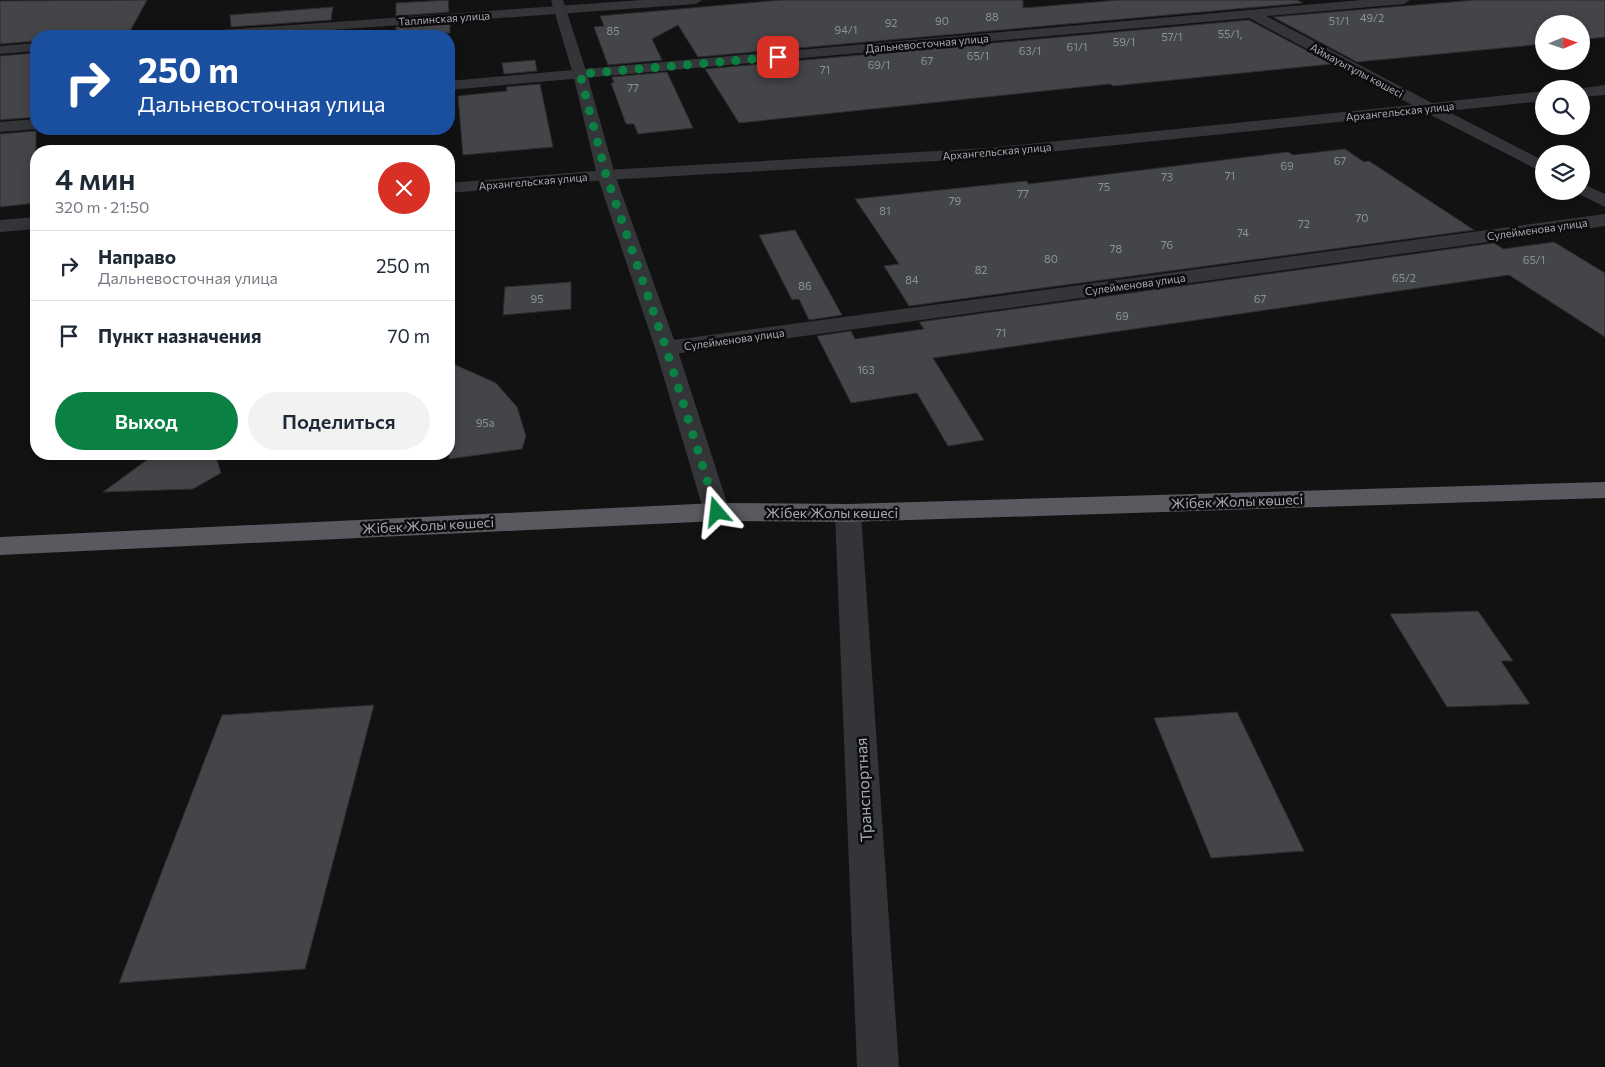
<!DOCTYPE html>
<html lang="ru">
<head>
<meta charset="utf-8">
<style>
  :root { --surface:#fff; --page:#f2f2f3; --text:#1f2937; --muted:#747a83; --line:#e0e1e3; --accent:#0b8043 }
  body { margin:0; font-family:Commissioner,sans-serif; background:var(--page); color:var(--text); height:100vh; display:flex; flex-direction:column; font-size:19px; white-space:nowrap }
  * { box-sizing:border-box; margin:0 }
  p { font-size:16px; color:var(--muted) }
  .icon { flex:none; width:28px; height:28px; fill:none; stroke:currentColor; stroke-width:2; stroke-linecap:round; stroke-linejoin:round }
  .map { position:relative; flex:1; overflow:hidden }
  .side { position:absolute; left:30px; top:145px; width:425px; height:315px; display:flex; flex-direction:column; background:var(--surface); border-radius:20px; box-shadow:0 2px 12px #0003 }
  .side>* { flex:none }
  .top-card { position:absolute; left:30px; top:30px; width:425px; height:105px; border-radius:20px; box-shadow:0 2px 12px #0003; background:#1a4fa0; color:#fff; overflow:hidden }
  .needle { width:32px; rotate:88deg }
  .controls { position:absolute; left:1535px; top:15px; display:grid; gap:10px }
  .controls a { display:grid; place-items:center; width:55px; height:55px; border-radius:50%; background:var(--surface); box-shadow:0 2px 12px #0003; font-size:25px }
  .pin { position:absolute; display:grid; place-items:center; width:42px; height:42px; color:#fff; margin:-21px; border-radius:10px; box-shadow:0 2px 8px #0006 }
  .me { position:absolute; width:55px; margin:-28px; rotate:343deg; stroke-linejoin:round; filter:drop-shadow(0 0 4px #0008) }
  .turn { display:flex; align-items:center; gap:18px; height:105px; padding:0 25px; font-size:22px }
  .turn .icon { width:65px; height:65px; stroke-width:2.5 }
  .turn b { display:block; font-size:35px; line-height:42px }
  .round { display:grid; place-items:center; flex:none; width:52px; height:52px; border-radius:26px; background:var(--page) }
  .overview { display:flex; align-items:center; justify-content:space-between; height:85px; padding:0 25px }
  h1 { font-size:30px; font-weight:600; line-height:38px }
  .primary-button { display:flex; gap:10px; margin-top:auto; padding:10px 25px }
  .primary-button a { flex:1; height:58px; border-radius:30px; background:var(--accent); color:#fff; font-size:20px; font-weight:600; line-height:58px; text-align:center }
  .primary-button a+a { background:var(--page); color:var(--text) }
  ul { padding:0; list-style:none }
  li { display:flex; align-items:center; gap:15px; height:70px; padding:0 25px; border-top:1px solid var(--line) }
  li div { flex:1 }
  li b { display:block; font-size:19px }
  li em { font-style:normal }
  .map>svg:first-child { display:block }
  .building { fill:#444549; stroke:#2c2d2f }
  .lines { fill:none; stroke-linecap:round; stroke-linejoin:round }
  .minor { fill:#333538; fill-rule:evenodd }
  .tertiary { fill:#333538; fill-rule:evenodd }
  .trunk { fill:#585a60; fill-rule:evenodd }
  .route { stroke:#0b8043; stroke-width:9; stroke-dasharray:0 16.2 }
  .labels { text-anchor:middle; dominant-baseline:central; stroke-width:5; stroke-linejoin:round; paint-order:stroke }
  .number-label { font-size:11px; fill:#8d9198 }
  .far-street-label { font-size:11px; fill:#a5aab3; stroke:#0d0d0e }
  .street-label { font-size:14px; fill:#a5aab3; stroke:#0d0d0e }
  .near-street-label { font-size:16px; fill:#a5aab3; stroke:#0d0d0e }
</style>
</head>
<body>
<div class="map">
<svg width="1605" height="1067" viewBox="0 0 1605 1067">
  <rect width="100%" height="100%" fill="#121213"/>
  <g class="building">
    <polygon points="147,0 129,33 90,36 36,36 36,41 0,44 0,1"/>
    <polygon points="448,0 449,12 396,16 396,3"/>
    <polygon points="781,0 1023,0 1023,8 1119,0 1297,0 1303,3 698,57 678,25 652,39 662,60 608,65 594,27 604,26 600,16"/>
    <polygon points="1475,0 1605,0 1605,37 1581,40 1581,24 1544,24 1544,44 1357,62 1273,17"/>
    <polygon points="333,7 331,20 231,27 230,15"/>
    <polygon points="1249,20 1332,64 1113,86 1110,84 739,123 705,69"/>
    <polygon points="450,23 450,33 396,36 396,27"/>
    <polygon points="330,32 329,36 270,36"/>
    <polygon points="36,53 36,117 0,120 0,56"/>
    <polygon points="535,60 537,71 504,74 502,63"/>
    <polygon points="667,72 693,128 638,134 634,124 626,124 611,83 614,83 612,77"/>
    <polygon points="540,84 553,147 463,155 458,96 507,91 506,87"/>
    <polygon points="36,131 36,203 0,207 0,134"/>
    <polygon points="1345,149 1364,162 1369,161 1474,230 909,306 884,266 899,264 855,199 1026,181 1029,184 1288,152 1293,155"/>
    <polygon points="795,230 842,315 809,320 799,299 792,300 759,235"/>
    <polygon points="1554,242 1605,273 1605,337 1509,275 933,358 984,440 948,446 917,393 851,403 817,336 851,331 855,339 924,329 919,322 1494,243 1503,249"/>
    <polygon points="571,282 571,309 503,315 505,287"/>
    <polygon points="449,362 496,383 517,407 526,436 522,449 449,459"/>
    <polygon points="155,454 215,454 221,473 193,489 103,492"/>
    <polygon points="1478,611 1513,661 1501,661 1530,704 1447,707 1390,614"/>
    <polygon points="374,705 305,969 119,983 222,715"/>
    <polygon points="1237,712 1304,851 1211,858 1154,718"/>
  </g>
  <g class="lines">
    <g class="minor">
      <polygon points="642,0 702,0 696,4 247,36 186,36 193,32"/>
      <polygon points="1361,0 1410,0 1404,4 1266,16 1432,103 1544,91 1544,101 1447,111 1544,161 1544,173 1427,113 988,158 606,180 449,193 449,183 606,170 988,148 1412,105 1249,18 449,90 449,81"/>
      <polygon points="36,43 36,51 0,54 0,46"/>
      <polygon points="1605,85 1605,95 1581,97 1581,89 1576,89"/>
      <polygon points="36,119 36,129 0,132 0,122"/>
      <polygon points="1581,183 1605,194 1605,207 1575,192 1581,191"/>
      <polygon points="1605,214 1605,226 666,355 658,353 655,348 658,343 666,341"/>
      <polygon points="36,217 36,229 0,232 0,220"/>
      <polygon points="848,504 858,507 861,513 899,1067 857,1067 835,513 838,507"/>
    </g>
    <polygon class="tertiary" points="551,0 563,0 587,74 615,175 677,348 730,512 727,518 717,521 707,518 704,512 655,348 597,175 573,74"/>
    <polygon class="trunk" points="1605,482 1605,498 848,522 717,521 0,555 0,537 717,503 848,504"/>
  </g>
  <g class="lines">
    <polyline class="route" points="717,512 666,348 606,175 580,74 778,57"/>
  </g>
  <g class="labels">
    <g class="number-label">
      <text x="992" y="16">88</text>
      <text x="1372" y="17">49/2</text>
      <text x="942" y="20">90</text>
      <text x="1339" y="20">51/1</text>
      <text x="891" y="22">92</text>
      <text x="846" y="29">94/1</text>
      <text x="613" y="30">85</text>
      <text x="1230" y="33">55/1,</text>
      <text x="1172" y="36">57/1</text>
      <text x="1124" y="41">59/1</text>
      <text x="1077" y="46">61/1</text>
      <text x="1030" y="50">63/1</text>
      <text x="978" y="55">65/1</text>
      <text x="927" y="60">67</text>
      <text x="879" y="64">69/1</text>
      <text x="825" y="69">71</text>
      <text x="633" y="87">77</text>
      <text x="1340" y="160">67</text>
      <text x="1287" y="165">69</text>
      <text x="1230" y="175">71</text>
      <text x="1167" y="176">73</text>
      <text x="1104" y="186">75</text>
      <text x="1023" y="193">77</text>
      <text x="955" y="200">79</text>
      <text x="885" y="210">81</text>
      <text x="1362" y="217">70</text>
      <text x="1304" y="223">72</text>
      <text x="1243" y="232">74</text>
      <text x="1167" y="244">76</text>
      <text x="1116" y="248">78</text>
      <text x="1051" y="258">80</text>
      <text x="1534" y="259">65/1</text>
      <text x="981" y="269">82</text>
      <text x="1404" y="277">65/2</text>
      <text x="912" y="279">84</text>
      <text x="805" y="285">86</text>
      <text x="537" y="298">95</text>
      <text x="1260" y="298">67</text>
      <text x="1122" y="315">69</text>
      <text x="1001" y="332">71</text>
      <text x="866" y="369">163</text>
      <text x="485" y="422">95а</text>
    </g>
    <g class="far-street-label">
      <text transform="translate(444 18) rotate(-4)">Таллинская улица</text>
      <text transform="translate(927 43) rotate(-5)">Дальневосточная улица</text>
      <text transform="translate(1357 70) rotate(28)">Аймауытұлы көшесі</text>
      <text transform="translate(1400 111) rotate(-6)">Архангельская улица</text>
      <text transform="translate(997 151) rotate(-5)">Архангельская улица</text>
      <text transform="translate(533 181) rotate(-5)">Архангельская улица</text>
      <text transform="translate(1537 229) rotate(-8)">Сулейменова улица</text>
      <text transform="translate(1135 284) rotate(-8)">Сулейменова улица</text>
      <text transform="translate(734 339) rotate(-8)">Сулейменова улица</text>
    </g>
    <g class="street-label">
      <text transform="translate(1237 501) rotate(-2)">Жібек Жолы көшесі</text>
      <text x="832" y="512">Жібек Жолы көшесі</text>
      <text transform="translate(428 525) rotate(-3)">Жібек Жолы көшесі</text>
    </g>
    <g class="near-street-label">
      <text transform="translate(863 790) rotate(-93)">Транспортная</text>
    </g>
  </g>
</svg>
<div class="controls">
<a><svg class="needle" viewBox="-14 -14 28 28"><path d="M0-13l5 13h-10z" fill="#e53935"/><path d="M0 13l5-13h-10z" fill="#747a83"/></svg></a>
<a><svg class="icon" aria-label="search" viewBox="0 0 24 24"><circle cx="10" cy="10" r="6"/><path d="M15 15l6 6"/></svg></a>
<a><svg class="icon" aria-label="layers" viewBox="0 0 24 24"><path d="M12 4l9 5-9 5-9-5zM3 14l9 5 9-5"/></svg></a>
</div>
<div class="pin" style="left:778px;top:57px;background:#d93025"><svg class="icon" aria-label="arrive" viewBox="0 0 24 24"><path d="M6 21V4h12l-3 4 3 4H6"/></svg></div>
<svg class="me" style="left:717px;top:512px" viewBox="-20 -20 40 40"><path d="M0-17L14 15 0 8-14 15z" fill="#0b8043" stroke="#fff" stroke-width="4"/></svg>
<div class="top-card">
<div class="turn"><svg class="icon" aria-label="right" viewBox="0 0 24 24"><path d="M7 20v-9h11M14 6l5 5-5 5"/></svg><div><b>250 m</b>Дальневосточная улица</div></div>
</div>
<section class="side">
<div class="overview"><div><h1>4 мин</h1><p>320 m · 21:50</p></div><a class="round" style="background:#d93025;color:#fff"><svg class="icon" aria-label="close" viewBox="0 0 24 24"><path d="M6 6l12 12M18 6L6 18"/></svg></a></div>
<ul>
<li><svg class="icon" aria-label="right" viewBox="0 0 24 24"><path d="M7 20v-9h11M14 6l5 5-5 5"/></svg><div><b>Направо</b><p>Дальневосточная улица</p></div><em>250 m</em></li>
<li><svg class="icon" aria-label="arrive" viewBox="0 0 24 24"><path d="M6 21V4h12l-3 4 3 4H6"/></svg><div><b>Пункт назначения</b></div><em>70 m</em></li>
</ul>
<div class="primary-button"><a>Выход</a><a>Поделиться</a></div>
</section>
</div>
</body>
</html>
